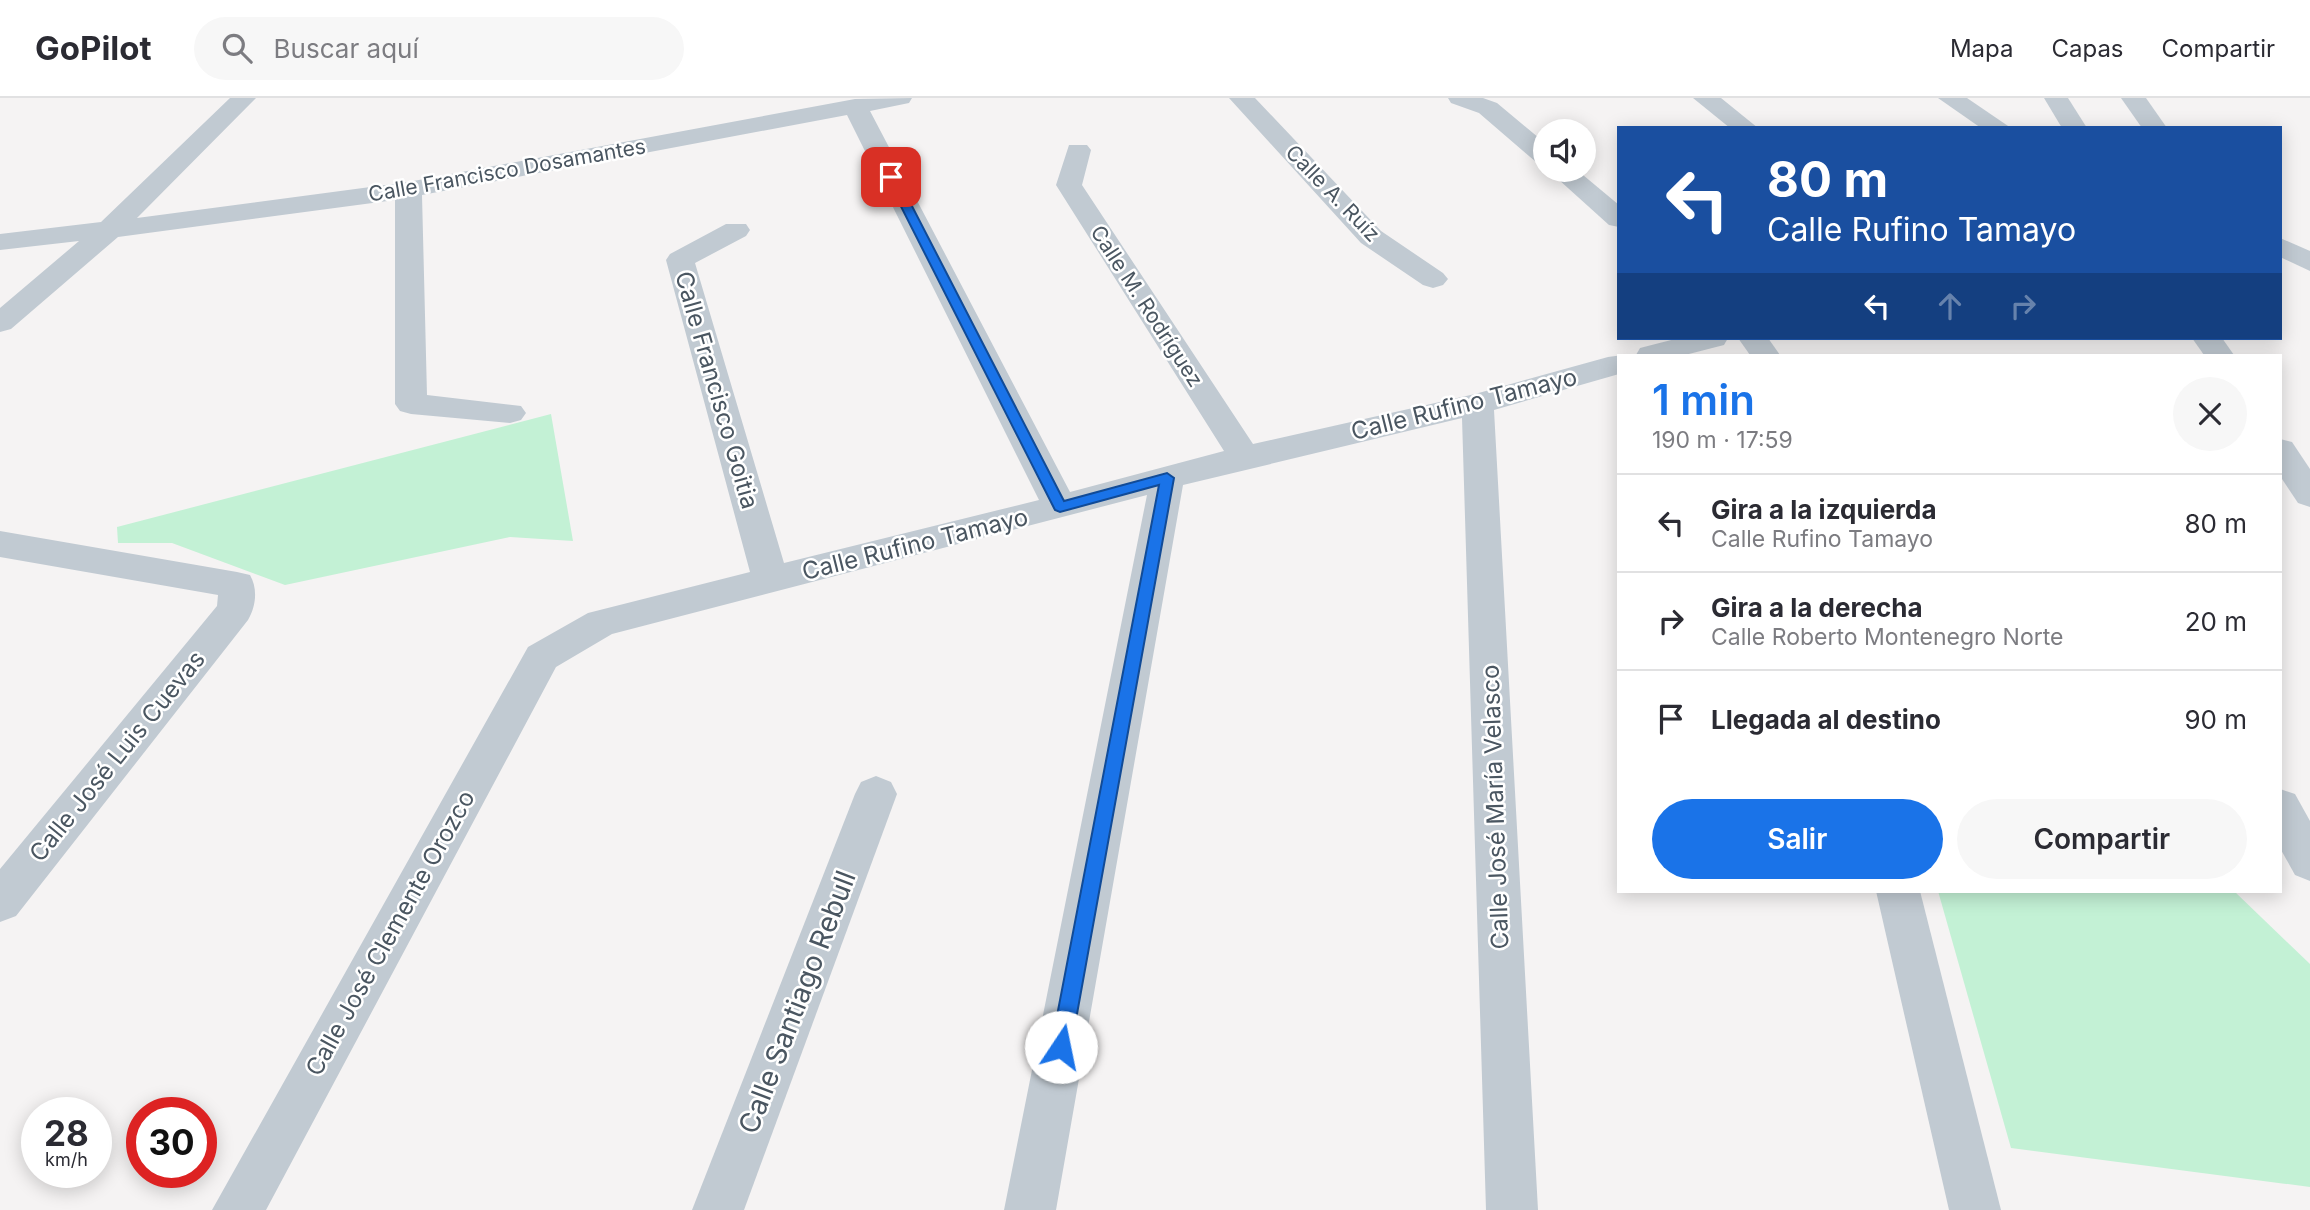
<!DOCTYPE html>
<html lang="es">
<head>
<meta charset="utf-8">
<style>
  :root { --surface:#fff; --page:#f7f7f7; --text:#2b2b33; --muted:#7c7c81; --line:#e1e1e2; --accent:#1a73e8 }
  body { margin:0; font-family:Inter,sans-serif; background:var(--page); color:var(--text); height:100vh; display:flex; flex-direction:column; font-size:26px; white-space:nowrap }
  * { box-sizing:border-box; margin:0 }
  p { font-size:23px; color:var(--muted) }
  .icon { flex:none; width:38px; height:38px; fill:none; stroke:currentColor; stroke-width:2; stroke-linecap:round; stroke-linejoin:round }
  .map { position:relative; flex:1; overflow:hidden }
  .panel { position:absolute; left:1617px; top:256px; width:665px; height:539px; display:flex; flex-direction:column; background:var(--surface); border-radius:0px; box-shadow:0 4px 18px #0003 }
  .panel>* { flex:none }
  .guide { position:absolute; left:1617px; top:28px; width:665px; height:214px; border-radius:0px; box-shadow:0 4px 18px #0003; background:#1a4fa0; color:#fff; overflow:hidden }
  .tools { position:absolute; left:1533px; top:21px; display:grid; gap:14px }
  .tools a { display:grid; place-items:center; width:63px; height:63px; border-radius:50%; background:var(--surface); box-shadow:0 4px 18px #0003; font-size:35px }
  .speed { position:absolute; left:21px; top:999px; display:flex; gap:14px; font-size:35px; font-weight:700; text-align:center }
  .speed>* { display:grid; place-content:center; width:91px; height:91px; border-radius:50%; background:var(--surface); box-shadow:0 4px 18px #0003; line-height:1 }
  .speed small { font-size:18px; font-weight:400 }
  .speed .limit { border:10px solid #d22; background:#fff; color:#111 }
  .pin { position:absolute; display:grid; place-items:center; width:60px; height:60px; color:#fff; margin:-30px; border-radius:14px; box-shadow:0 4px 10px #0006 }
  .me { position:absolute; width:77px; margin:-38px; rotate:11deg; stroke-linejoin:round; filter:drop-shadow(0 0 5px #0008) }
  .turn { display:flex; align-items:center; gap:24px; height:147px; padding:0 35px; font-size:32px }
  .turn .icon { width:91px; height:91px; stroke-width:2.5 }
  .turn b { display:block; font-size:49px; line-height:60px }
  .lanes { display:flex; align-items:center; height:66px; padding:0 35px; background:#0003; justify-content:center; gap:35px; direction:ltr }
  .lanes .off { opacity:.35 }
  .round { display:grid; place-items:center; flex:none; width:74px; height:74px; border-radius:37px; background:var(--page) }
  .overview { display:flex; align-items:center; justify-content:space-between; height:119px; padding:0 35px }
  h1 { font-size:42px; font-weight:600; line-height:52px; color:var(--accent) }
  .cta { display:flex; gap:14px; margin-top:auto; padding:14px 35px }
  .cta a { flex:1; height:80px; border-radius:42px; background:var(--accent); color:#fff; font-size:28px; font-weight:600; line-height:80px; text-align:center }
  .cta a+a { background:var(--page); color:var(--text) }
  ul { padding:0; list-style:none }
  li { display:flex; align-items:center; gap:21px; height:98px; padding:0 35px; border-top:2px solid var(--line) }
  li div { flex:1 }
  li b { display:block; font-size:26px }
  li em { font-style:normal }
  header { display:flex; align-items:center; gap:42px; box-sizing:border-box; height:98px; padding:0 35px; background:var(--surface); border-bottom:2px solid var(--line) }
  header strong { font-size:33px }
  nav { display:flex; gap:38px; margin-inline-start:auto; font-size:24px }
  .search { width:490px; height:63px; background:var(--page); display:flex; align-items:center; gap:18px; box-sizing:border-box; padding:0 24px; border-radius:38px; color:var(--muted); font-size:26px }
  .map>svg:first-child { display:block }
  .green { fill:#c3f1d5 }
  .lines { fill:none; stroke-linecap:round; stroke-linejoin:round }
  .minor { fill:#c1cad2; fill-rule:evenodd }
  .route { fill:#1a73e8; stroke:#114b97; stroke-width:2 }
  .labels { text-anchor:middle; dominant-baseline:central; stroke-width:5; stroke-linejoin:round; paint-order:stroke }
  .far-street-label { font-size:21px; fill:#4a5661; stroke:#fff }
  .street-label { font-size:24px; fill:#4a5661; stroke:#fff }
  .near-street-label { font-size:28px; fill:#4a5661; stroke:#fff }
</style>
</head>
<body>
<header>
<strong>GoPilot</strong>
<div class="search"><svg class="icon" aria-label="search" viewBox="0 0 24 24"><circle cx="10" cy="10" r="6"/><path d="M15 15l6 6"/></svg>Buscar aquí</div>
<nav><a>Mapa</a><a>Capas</a><a>Compartir</a></nav>
</header>
<div class="map">
<svg width="2310" height="1112" viewBox="0 0 2310 1112">
  <rect width="100%" height="100%" fill="#f5f3f3"/>
  <g class="green">
    <polygon points="551,316 573,443 510,439 285,487 172,445 118,445 117,429"/>
    <polygon points="1938,793 2235,794 2310,866 2310,1089 2011,1050"/>
  </g>
  <g class="lines">
    <g class="minor">
      <polygon points="230,0 256,0 137,120 408,84 855,1 912,0 909,5 870,13 1070,394 1224,353 1056,87 1069,47 1087,47 1091,52 1082,87 1253,346 1475,296 1608,259 1623,257 1619,257 1619,276 1494,312 1538,1112 1486,1112 1462,320 1183,387 1056,1112 1004,1112 1147,397 612,536 556,569 266,1112 212,1112 528,549 588,515 750,474 666,162 670,156 726,126 746,126 750,132 746,138 695,165 784,465 1039,402 847,17 422,97 427,297 521,308 526,315 521,322 510,325 411,316 400,313 395,306 395,102 118,139 11,231 0,234 0,210 79,143 0,152 0,136 101,124"/>
      <polygon points="1229,0 1255,0 1381,133 1443,175 1448,181 1443,187 1433,190 1423,187 1361,145"/>
      <polygon points="1448,0 1483,0 1497,5 1545,45 1545,66 1536,64 1479,15 1451,5"/>
      <polygon points="1693,0 1721,0 1758,30 1730,30"/>
      <polygon points="1938,0 1967,0 2011,30 1981,30"/>
      <polygon points="2044,0 2068,0 2087,30 2062,30"/>
      <polygon points="2121,0 2146,0 2167,30 2142,30"/>
      <polygon points="1548,72 1577,72 1619,107 1619,129 1609,127"/>
      <polygon points="2280,140 2310,153 2310,173 2280,159"/>
      <polygon points="1679,240 1728,240 1724,247 1685,257 1636,257 1640,250"/>
      <polygon points="1738,240 1768,240 1780,257 1750,257"/>
      <polygon points="2192,240 2222,240 2234,257 2204,257"/>
      <polygon points="2280,341 2292,344 2310,371 2310,409 2298,405 2280,378"/>
      <path d="M0,433l237,41 13,3c8,14 6,31 -2,45l-232,296 -16,6v-53l217,-263 1,-11 -218,-38z"/>
      <polygon points="876,678 891,684 897,696 744,1112 692,1112 855,696 861,684"/>
      <polygon points="2280,691 2295,696 2310,723 2310,783 2295,777 2280,750"/>
      <polygon points="1876,793 1920,793 2001,1112 1949,1112"/>
    </g>
  </g>
  <polygon class="route" points="887,76 897,79 1064,403 1167,375 1174,380 1071,949 1068,956 1061,959 1054,956 1051,949 1159,387 1060,414 1055,412 886,79"/>
  <g class="labels">
    <g class="far-street-label">
      <text transform="translate(507 72) rotate(-10)">Calle Francisco Dosamantes</text>
      <text transform="translate(1333 95) rotate(46)">Calle A. Ruíz</text>
      <text transform="translate(1147 208) rotate(57)">Calle M. Rodríguez</text>
    </g>
    <g class="street-label">
      <text transform="translate(717 292) rotate(74)">Calle Francisco Goitia</text>
      <text transform="translate(1464 306) rotate(-14)">Calle Rufino Tamayo</text>
      <text transform="translate(915 446) rotate(-14)">Calle Rufino Tamayo</text>
      <text transform="translate(117 658) rotate(-51)">Calle José Luis Cuevas</text>
      <text transform="translate(1495 709) rotate(-92)">Calle José María Velasco</text>
      <text transform="translate(390 835) rotate(-61)">Calle José Clemente Orozco</text>
    </g>
    <g class="near-street-label">
      <text transform="translate(797 904) rotate(-69)">Calle Santiago Rebull</text>
    </g>
  </g>
</svg>
<div class="tools">
<a><svg class="icon" aria-label="sound" viewBox="0 0 24 24"><path d="M4 9h4l5-4v14l-5-4H4zM17 9q2 3 0 6"/></svg></a>
</div>
<div class="speed"><div>28<small>km/h</small></div><div class="limit">30</div></div>
<div class="pin" style="left:891px;top:79px;background:#d93025"><svg class="icon" aria-label="arrive" viewBox="0 0 24 24"><path d="M6 21V4h12l-3 4 3 4H6"/></svg></div>
<svg class="me" style="left:1061px;top:949px" viewBox="-20 -20 40 40"><circle r="19" fill="#fff"/><path d="M0-13L10 11 0 6-10 11z" fill="#1a73e8"/></svg>
<div class="guide">
<div class="turn"><svg class="icon" aria-label="left" viewBox="0 0 24 24"><path d="M17 20v-9H6M10 6l-5 5 5 5"/></svg><div><b>80 m</b>Calle Rufino Tamayo</div></div>
<div class="lanes"><svg class="icon" aria-label="left" viewBox="0 0 24 24"><path d="M17 20v-9H6M10 6l-5 5 5 5"/></svg><svg class="icon off" aria-label="ahead" viewBox="0 0 24 24"><path d="M12 20V5M6 11l6-6 6 6"/></svg><svg class="icon off" aria-label="right" viewBox="0 0 24 24"><path d="M7 20v-9h11M14 6l5 5-5 5"/></svg></div>
</div>
<section class="panel">
<div class="overview"><div><h1>1 min</h1><p>190 m · 17:59</p></div><a class="round"><svg class="icon" aria-label="close" viewBox="0 0 24 24"><path d="M6 6l12 12M18 6L6 18"/></svg></a></div>
<ul>
<li><svg class="icon" aria-label="left" viewBox="0 0 24 24"><path d="M17 20v-9H6M10 6l-5 5 5 5"/></svg><div><b>Gira a la izquierda</b><p>Calle Rufino Tamayo</p></div><em>80 m</em></li>
<li><svg class="icon" aria-label="right" viewBox="0 0 24 24"><path d="M7 20v-9h11M14 6l5 5-5 5"/></svg><div><b>Gira a la derecha</b><p>Calle Roberto Montenegro Norte</p></div><em>20 m</em></li>
<li><svg class="icon" aria-label="arrive" viewBox="0 0 24 24"><path d="M6 21V4h12l-3 4 3 4H6"/></svg><div><b>Llegada al destino</b></div><em>90 m</em></li>
</ul>
<div class="cta"><a>Salir</a><a>Compartir</a></div>
</section>
</div>
</body>
</html>
